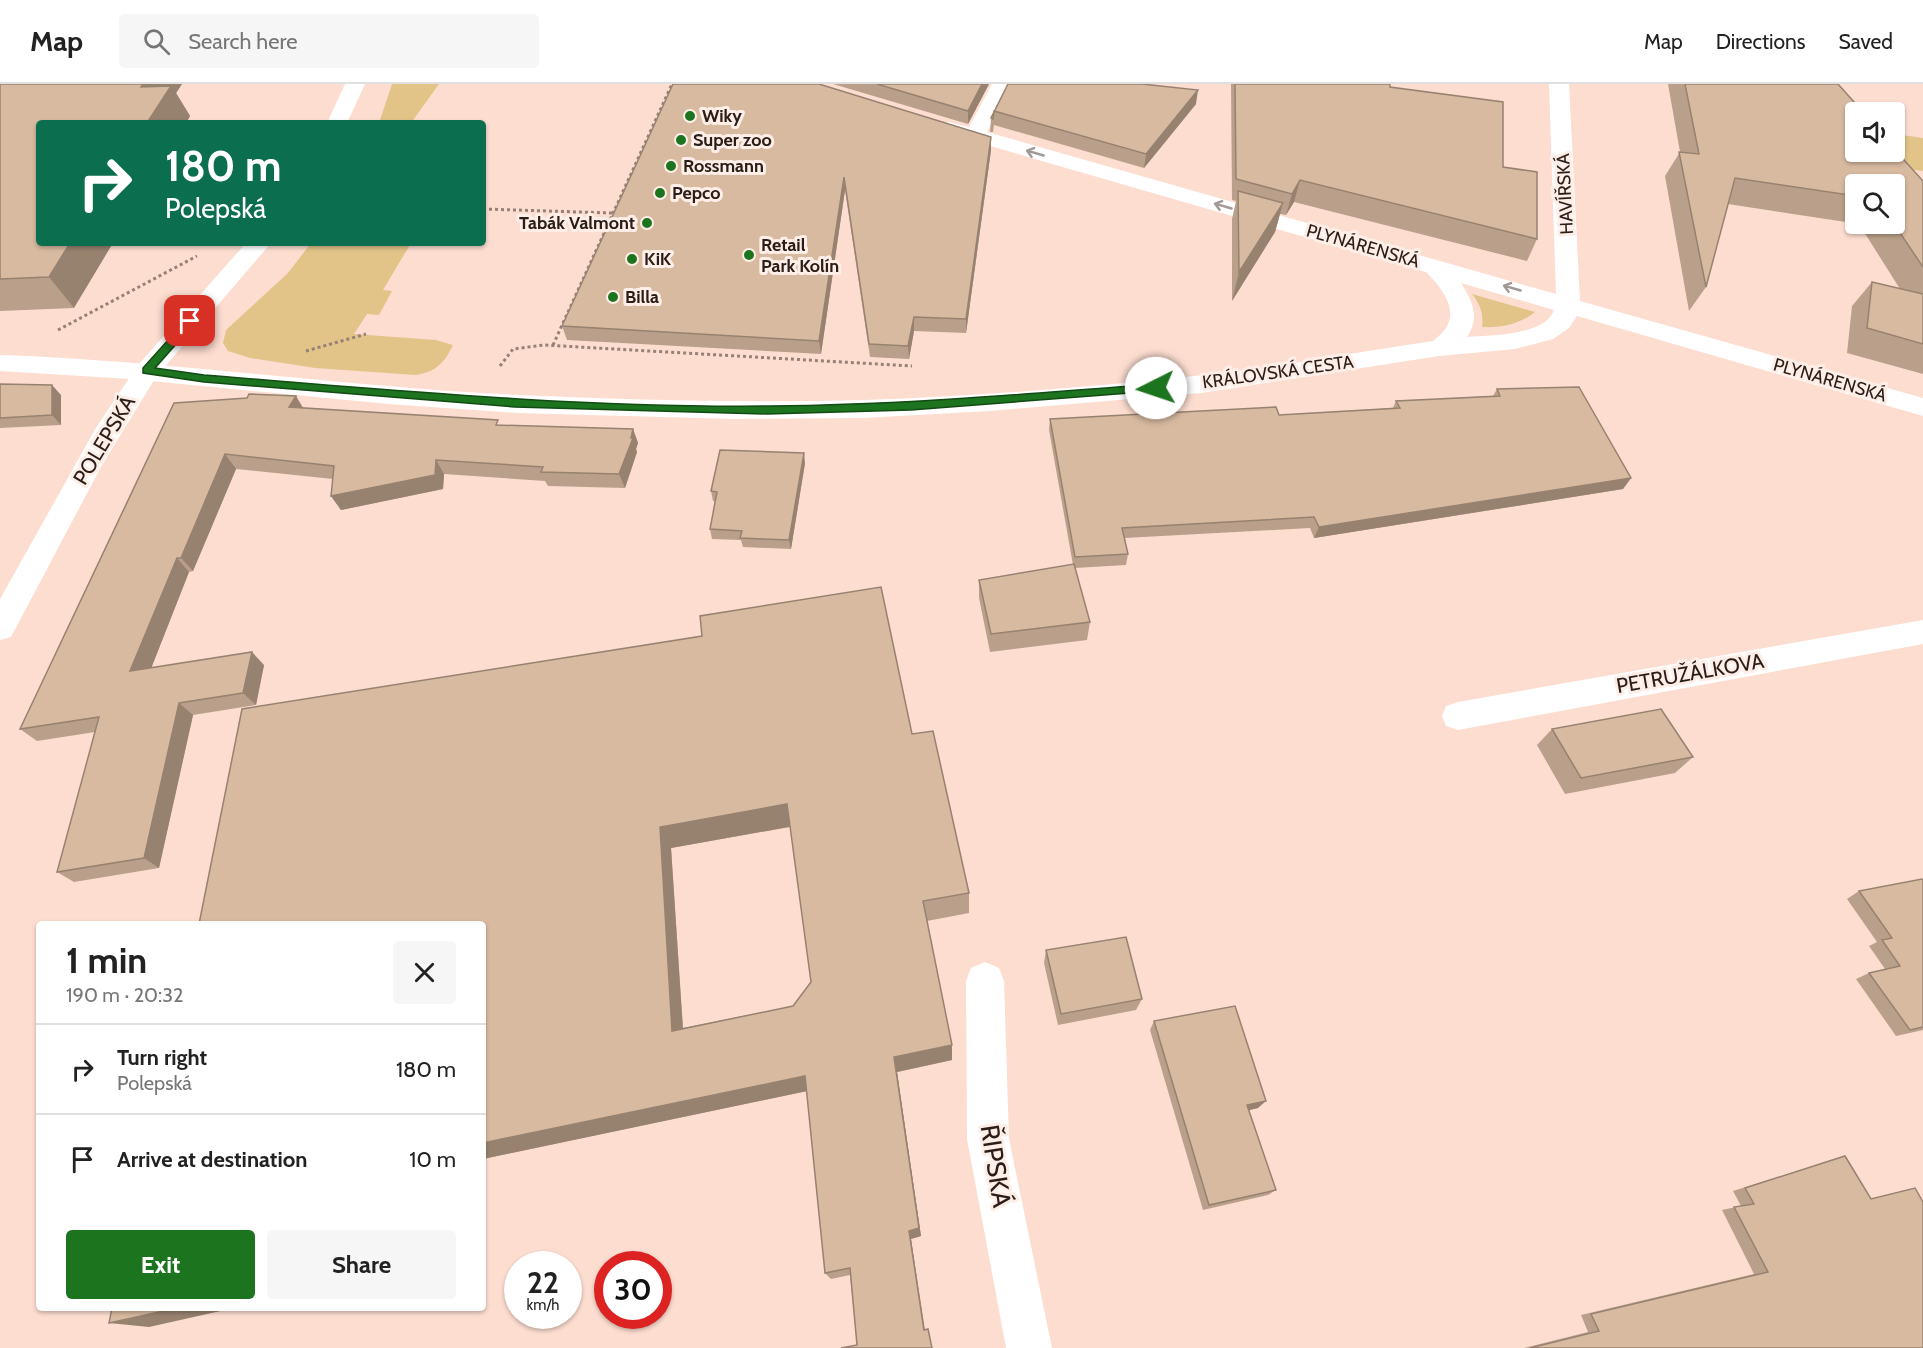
<!DOCTYPE html>
<html lang="en">
<head>
<meta charset="utf-8">
<style>
  :root { --surface:#fff; --page:#f6f6f6; --text:#222; --muted:#767676; --line:#e0e0e0; --accent:#1d741f }
  body { margin:0; font-family:Cabin,sans-serif; background:var(--page); color:var(--text); height:100vh; display:flex; flex-direction:column; font-size:22px; white-space:nowrap }
  * { box-sizing:border-box; margin:0 }
  p { font-size:20px; color:var(--muted) }
  .icon { flex:none; width:33px; height:33px; fill:none; stroke:currentColor; stroke-width:2; stroke-linecap:round; stroke-linejoin:round }
  .map { position:relative; flex:1; overflow:hidden }
  .sheet { position:absolute; left:36px; top:837px; width:450px; height:390px; display:flex; flex-direction:column; background:var(--surface); border-radius:6px; box-shadow:0 2px 4px #0004 }
  .sheet>* { flex:none }
  .hud { position:absolute; left:36px; top:36px; width:450px; height:126px; border-radius:6px; box-shadow:0 2px 4px #0004; background:#0b6e4f; color:#fff; overflow:hidden }
  .fabs { position:absolute; left:1845px; top:18px; display:grid; gap:12px }
  .fabs a { display:grid; place-items:center; width:60px; height:60px; border-radius:6px; background:var(--surface); box-shadow:0 2px 4px #0004; font-size:30px }
  .speed { position:absolute; left:504px; top:1167px; display:flex; gap:12px; font-size:30px; font-weight:700; text-align:center }
  .speed>* { display:grid; place-content:center; width:78px; height:78px; border-radius:50%; background:var(--surface); box-shadow:0 2px 4px #0004; line-height:1 }
  .speed small { font-size:15px; font-weight:400 }
  .speed .limit { border:9px solid #d22; background:#fff; color:#111 }
  .pin { position:absolute; display:grid; place-items:center; width:51px; height:51px; color:#fff; margin:-26px; border-radius:12px; box-shadow:0 3px 9px #0006 }
  .me { position:absolute; width:66px; margin:-33px; rotate:266deg; stroke-linejoin:round; filter:drop-shadow(0 0 4px #0008) }
  .turn { display:flex; align-items:center; gap:21px; height:126px; padding:0 30px; font-size:27px }
  .turn .icon { width:78px; height:78px; stroke-width:2.5 }
  .turn b { display:block; font-size:42px; line-height:51px }
  .round { display:grid; place-items:center; flex:none; width:63px; height:63px; border-radius:6px; background:var(--page) }
  .summary { display:flex; align-items:center; justify-content:space-between; height:102px; padding:0 30px }
  h1 { font-size:36px; font-weight:800; line-height:45px }
  .cta { display:flex; gap:12px; margin-top:auto; padding:12px 30px }
  .cta a { flex:1; height:69px; border-radius:6px; background:var(--accent); color:#fff; font-size:24px; font-weight:800; line-height:69px; text-align:center }
  .cta a+a { background:var(--page); color:var(--text) }
  ul { padding:0; list-style:none }
  li { display:flex; align-items:center; gap:18px; height:90px; padding:0 30px; border-top:2px solid var(--line) }
  li div { flex:1 }
  li b { display:block; font-size:22px }
  li em { font-style:normal }
  header { display:flex; align-items:center; gap:36px; box-sizing:border-box; height:84px; padding:0 30px; background:var(--surface); border-bottom:2px solid var(--line) }
  header strong { font-size:28px }
  nav { display:flex; gap:33px; margin-inline-start:auto; font-size:21px }
  .search { width:420px; height:54px; background:var(--page); display:flex; align-items:center; gap:15px; box-sizing:border-box; padding:0 21px; border-radius:6px; color:var(--muted); font-size:22px }
  .map>svg:first-child { display:block }
  .green { fill:#e2c489 }
  .lines { fill:none; stroke-linecap:round; stroke-linejoin:round }
  .path { stroke:#978076; stroke-width:3; stroke-dasharray:3 3; stroke-linecap:butt }
  .minor { fill:#fff; fill-rule:evenodd }
  .secondary { fill:#fff; fill-rule:evenodd }
  .wall { fill:#baa08a; fill-rule:evenodd }
  .shaded-wall { fill:#978270 }
  .building { fill:#d8baa0; stroke:#978270; stroke-width:1.5; fill-rule:evenodd }
  .oneway { stroke:#a09997 }
  .route { fill:#1d741f; stroke:#134b14; stroke-width:1.5 }
  .poi-dot { fill:#1d741f; stroke:#feeee8; stroke-width:2 }
  .labels { text-anchor:middle; dominant-baseline:central; stroke-width:6; stroke-linejoin:round; paint-order:stroke }
  .far-poi-label { font-size:18px; font-weight:bold; fill:#2b1d17; stroke:#feeee8; text-anchor:start }
  .far-street-label { font-size:18px; fill:#2b1d17; stroke:#feeee8 }
  .street-label { font-size:21px; fill:#2b1d17; stroke:#feeee8 }
  .near-street-label { font-size:26px; fill:#2b1d17; stroke:#feeee8 }
</style>
</head>
<body>
<header>
<strong>Map</strong>
<div class="search"><svg class="icon" aria-label="search" viewBox="0 0 24 24"><circle cx="10" cy="10" r="6"/><path d="M15 15l6 6"/></svg>Search here</div>
<nav><a>Map</a><a>Directions</a><a>Saved</a></nav>
</header>
<div class="map">
<svg width="1923" height="1264" viewBox="0 0 1923 1264">
  <rect width="100%" height="100%" fill="#fdddd0"/>
  <g class="green">
    <polygon points="392,0 439,0 411,39 379,39"/>
    <polygon points="1895,50 1923,54 1923,87 1900,84 1894,68"/>
    <path d="M311,159h100l-28,47 9,1 -13,24 -12,-1 -13,20 82,6 17,5c-8,17 -17,27 -37,30l-101,-7 -65,-10 -22,-7 -5,-8 3,-13 62,-57z"/>
    <path d="M1472,210l63,18c-15,12 -33,16 -53,15 2,-13 -2,-23 -10,-33z"/>
  </g>
  <g class="lines">
    <g class="path">
      <polyline points="483,125 612,129"/>
      <polyline points="58,246 197,172"/>
      <polyline points="553,261 672,0"/>
      <polyline points="306,267 366,250"/>
      <polyline points="500,282 513,265 544,261 912,282"/>
    </g>
    <g class="minor">
      <path d="M992,0h20l-25,48 569,162 -7,-210h20l11,217 343,97v18l-346,-100 -8,12 -16,11 -38,10 -76,7 -238,37 -212,18 -126,7 -129,1 -216,-6 -130,-9 -258,-25 -130,-8v-16c173,6 345,32 519,40 115,5 231,8 346,5 113,-4 227,-13 339,-25 77,-8 152,-23 229,-34 31,-22 15,-47 -7,-69l-484,-140 -4,-4 4,-4 7,-2 20,5zM1461,199l93,27c-9,26 -63,25 -87,27 13,-20 6,-35 -6,-54z"/>
      <polygon points="1923,536 1923,560 1458,646 1446,642 1442,632 1446,622 1458,618"/>
      <polygon points="985,878 999,884 1004,897 1009,1055 1052,1264 1006,1264 967,1055 966,897 971,884"/>
    </g>
    <g class="secondary">
      <polygon points="345,0 365,0 347,39 327,39"/>
      <polygon points="246,159 271,159 156,293 102,381 11,553 0,556 0,515 97,342 138,281"/>
    </g>
  </g>
  <g class="wall">
    <polygon points="0,0 182,0 176,9 190,32 186,39 39,39 74,224 0,227"/>
    <polygon points="673,0 991,66 966,249 914,247 909,275 870,273 845,106 821,270 567,256 562,242"/>
    <polygon points="833,0 989,0 968,40"/>
    <polygon points="1008,0 1196,20 1144,84 994,41 993,48 990,48 991,34"/>
    <polygon points="1231,0 1390,0 1390,3 1503,83 1537,155 1527,177 1294,118 1286,131 1280,130 1275,148 1232,217 1232,135 1236,117 1232,116"/>
    <path d="M1668,0h170l85,97v193l-76,-21 5,-47 20,-24 28,7 -41,-65 -131,-20 -22,83 -17,24 -24,-135 15,-24zM1856,100h38v40h-38z"/>
    <polygon points="0,300 61,311 61,341 0,344"/>
    <polygon points="1497,305 1631,394 1623,405 1314,454 1310,444 1125,454 1128,470 1126,481 1075,484 1090,538 1087,556 990,568 979,514 979,496 1073,481 1049,346 1050,335 1279,331 1393,324 1396,317 1493,312"/>
    <polygon points="174,319 303,324 501,341 633,345 638,359 636,365 637,368 625,404 548,402 545,397 444,390 443,405 341,426 331,412 333,395 236,385 193,487 189,488 151,584 264,581 256,621 193,631 159,784 74,798 57,788 95,648 37,657 20,645"/>
    <polygon points="805,379 791,465 743,463 741,456 712,455 710,445 715,417 713,417 711,407"/>
    <polygon points="1552,645 1693,673 1675,689 1565,710 1537,661"/>
    <path d="M912,650l57,159v20l-42,8 25,124v15l-55,12 24,164 -10,3 14,91 5,3 -73,12 -7,-70 -19,4 -6,-6 -18,-182 -324,68v-235zM790,743l21,155 -18,24 -110,22 -12,-180z"/>
    <polygon points="1923,796 1923,946 1896,952 1856,895 1869,889 1885,885 1869,862 1877,858 1847,815 1859,807"/>
    <polygon points="1046,866 1142,915 1136,926 1058,941 1044,879"/>
    <polygon points="1154,937 1258,1024 1249,1026 1276,1106 1268,1111 1203,1126 1150,946"/>
    <polygon points="1845,1072 1871,1115 1923,1264 1524,1264 1588,1248 1581,1231 1754,1190 1722,1126 1741,1122 1733,1107"/>
  </g>
  <g class="shaded-wall">
    <polygon points="143,0 182,0 176,9 190,32 186,39 147,39 141,3"/>
    <polygon points="982,0 989,0 968,40 968,27"/>
    <polygon points="1198,6 1196,20 1144,84 1146,70"/>
    <polygon points="991,53 991,66 966,249 966,235"/>
    <polygon points="844,93 845,106 821,270 819,257"/>
    <polygon points="1300,96 1294,118 1286,131 1292,110"/>
    <polygon points="1283,119 1275,148 1232,217 1239,188"/>
    <polygon points="70,159 113,159 74,224 49,193"/>
    <polygon points="914,233 914,247 909,275 908,262"/>
    <polygon points="52,301 61,311 61,341 52,331"/>
    <polygon points="296,312 305,327 289,323"/>
    <polygon points="633,345 638,359 636,365 637,368 625,404 619,390"/>
    <polygon points="804,369 805,379 791,465 789,456"/>
    <polygon points="225,370 236,385 193,487 181,474"/>
    <polygon points="436,376 444,390 443,405 341,426 331,412"/>
    <polygon points="1631,394 1623,405 1314,454 1319,443"/>
    <polygon points="177,474 189,488 145,600 130,587"/>
    <polygon points="252,568 264,581 256,621 243,609"/>
    <polygon points="179,619 193,631 159,784 144,774"/>
    <polygon points="787,720 794,742 671,764 684,962 672,947 660,743"/>
    <polygon points="952,961 952,976 897,988 921,1152 911,1155 925,1250 924,1246 909,1147 894,973"/>
    <polygon points="805,992 812,1006 483,1075 483,1059"/>
    <polygon points="1266,1017 1258,1024 1241,1028 1247,1021"/>
    <polygon points="177,1224 234,1224 149,1243 109,1239"/>
  </g>
  <g class="building">
    <polygon points="0,0 143,0 141,3 171,2 147,39 39,39 39,159 70,159 49,193 0,195"/>
    <polygon points="673,0 819,0 991,53 966,235 914,233 908,262 869,260 844,93 819,257 562,242"/>
    <polygon points="877,0 982,0 968,27"/>
    <polygon points="1008,0 1142,0 1198,6 1146,70 994,27 993,35 991,34"/>
    <polygon points="1235,0 1390,0 1390,3 1503,18 1503,83 1537,88 1537,155 1300,96 1292,110 1236,95"/>
    <polygon points="1685,0 1838,0 1863,28 1856,28 1856,68 1894,68 1894,65 1923,97 1923,183 1894,140 1894,100 1856,100 1856,112 1735,94 1706,203 1679,68 1699,70"/>
    <polygon points="1238,107 1283,119 1239,188"/>
    <polygon points="1872,198 1923,210 1923,260 1867,244"/>
    <polygon points="0,300 52,301 52,331 0,334"/>
    <polygon points="1579,303 1631,394 1319,443 1314,433 1122,444 1128,470 1075,473 1050,335 1276,323 1279,331 1400,324 1396,317 1500,312 1497,305"/>
    <polygon points="249,310 296,312 289,323 498,336 496,341 633,345 631,354 633,354 619,390 541,388 543,383 436,376 435,391 331,412 334,382 225,370 181,474 177,474 130,587 252,568 243,609 179,619 144,774 57,788 99,633 20,645 174,319 247,314"/>
    <polygon points="720,366 804,369 789,456 740,454 742,447 710,445 717,408 711,407"/>
    <polygon points="1074,480 1090,538 991,550 979,496"/>
    <path d="M881,503l31,147 21,-3 36,162 -46,8 29,144 -58,12 25,171 -10,3 15,99 4,-1 4,19h-91l16,-3 -7,-77 -25,5 -20,-197 -322,67v-219h-284l43,-215 460,-73 -2,-20zM787,720l24,178 -18,24 -121,25 -12,-204z"/>
    <polygon points="1661,625 1693,673 1581,694 1552,645"/>
    <polygon points="1922,795 1923,796 1923,943 1910,946 1869,889 1900,882 1882,856 1892,854 1859,807"/>
    <polygon points="1126,853 1142,915 1061,930 1046,866"/>
    <polygon points="1235,922 1266,1017 1247,1021 1276,1106 1209,1121 1154,937"/>
    <polygon points="1845,1072 1871,1115 1915,1104 1923,1118 1923,1264 1530,1264 1599,1247 1591,1230 1768,1188 1734,1123 1754,1120 1745,1104"/>
    <polygon points="112,1224 177,1224 109,1239"/>
  </g>
  <defs><path id="oneway-shaft" d="M-6 0H5M1.5-3L5.5 0L1.5 3" fill="none" stroke-width="1.6" stroke-linecap="round" stroke-linejoin="round" transform="scale(1.5)"/></defs>
  <g class="oneway">
    <use href="#oneway-shaft" transform="translate(1035 69) rotate(-164)"/>
    <use href="#oneway-shaft" transform="translate(1223 122) rotate(-164)"/>
    <use href="#oneway-shaft" transform="translate(1512 204) rotate(-164)"/>
  </g>
  <path class="route" d="M190,234l4,1v5l-39,44 49,7c188,15 376,33 565,31 129,-1 258,-12 387,-22l6,4 -6,3 -245,19 -144,4 -252,-7 -311,-25 -61,-9v-5l44,-49z"/>
  <g class="poi-dot">
    <circle cx="690" cy="32" r="6"/>
    <circle cx="681" cy="56" r="6"/>
    <circle cx="671" cy="82" r="6"/>
    <circle cx="660" cy="109" r="6"/>
    <circle cx="647" cy="139" r="6"/>
    <circle cx="749" cy="171" r="6"/>
    <circle cx="632" cy="175" r="6"/>
    <circle cx="613" cy="213" r="6"/>
  </g>
  <g class="labels">
    <g class="far-poi-label">
      <text x="702" y="32">Wiky</text>
      <text x="693" y="56">Super zoo</text>
      <text x="683" y="82">Rossmann</text>
      <text x="672" y="109">Pepco</text>
      <text x="635" y="139" text-anchor="end">Tabák Valmont</text>
      <text x="761" y="161">Retail<tspan x="761" dy="21">Park Kolín</tspan></text>
      <text x="644" y="175">KiK</text>
      <text x="625" y="213">Billa</text>
    </g>
    <g class="far-street-label">
      <text transform="translate(1565 110) rotate(-93)">HAVÍŘSKÁ</text>
      <text transform="translate(1363 162) rotate(16)">PLYNÁRENSKÁ</text>
      <text transform="translate(1278 288) rotate(-8)">KRÁLOVSKÁ CESTA</text>
      <text transform="translate(1830 296) rotate(16)">PLYNÁRENSKÁ</text>
    </g>
    <g class="street-label">
      <text transform="translate(104 356) rotate(-59)">POLEPSKÁ</text>
      <text transform="translate(1690 589) rotate(-10)">PETRUŽÁLKOVA</text>
    </g>
    <g class="near-street-label">
      <text transform="translate(996 1082) rotate(81)">ŘIPSKÁ</text>
    </g>
  </g>
</svg>
<div class="fabs">
<a><svg class="icon" aria-label="sound" viewBox="0 0 24 24"><path d="M4 9h4l5-4v14l-5-4H4zM17 9q2 3 0 6"/></svg></a>
<a><svg class="icon" aria-label="search" viewBox="0 0 24 24"><circle cx="10" cy="10" r="6"/><path d="M15 15l6 6"/></svg></a>
</div>
<div class="speed"><div>22<small>km/h</small></div><div class="limit">30</div></div>
<div class="pin" style="left:190px;top:237px;background:#d93025"><svg class="icon" aria-label="arrive" viewBox="0 0 24 24"><path d="M6 21V4h12l-3 4 3 4H6"/></svg></div>
<svg class="me" style="left:1156px;top:304px" viewBox="-20 -20 40 40"><circle r="19" fill="#fff"/><path d="M0-13L10 11 0 6-10 11z" fill="#1d741f"/></svg>
<div class="hud">
<div class="turn"><svg class="icon" aria-label="right" viewBox="0 0 24 24"><path d="M7 20v-9h11M14 6l5 5-5 5"/></svg><div><b>180 m</b>Polepská</div></div>
</div>
<section class="sheet">
<div class="summary"><div><h1>1 min</h1><p>190 m · 20:32</p></div><a class="round"><svg class="icon" aria-label="close" viewBox="0 0 24 24"><path d="M6 6l12 12M18 6L6 18"/></svg></a></div>
<ul>
<li><svg class="icon" aria-label="right" viewBox="0 0 24 24"><path d="M7 20v-9h11M14 6l5 5-5 5"/></svg><div><b>Turn right</b><p>Polepská</p></div><em>180 m</em></li>
<li><svg class="icon" aria-label="arrive" viewBox="0 0 24 24"><path d="M6 21V4h12l-3 4 3 4H6"/></svg><div><b>Arrive at destination</b></div><em>10 m</em></li>
</ul>
<div class="cta"><a>Exit</a><a>Share</a></div>
</section>
</div>
</body>
</html>
